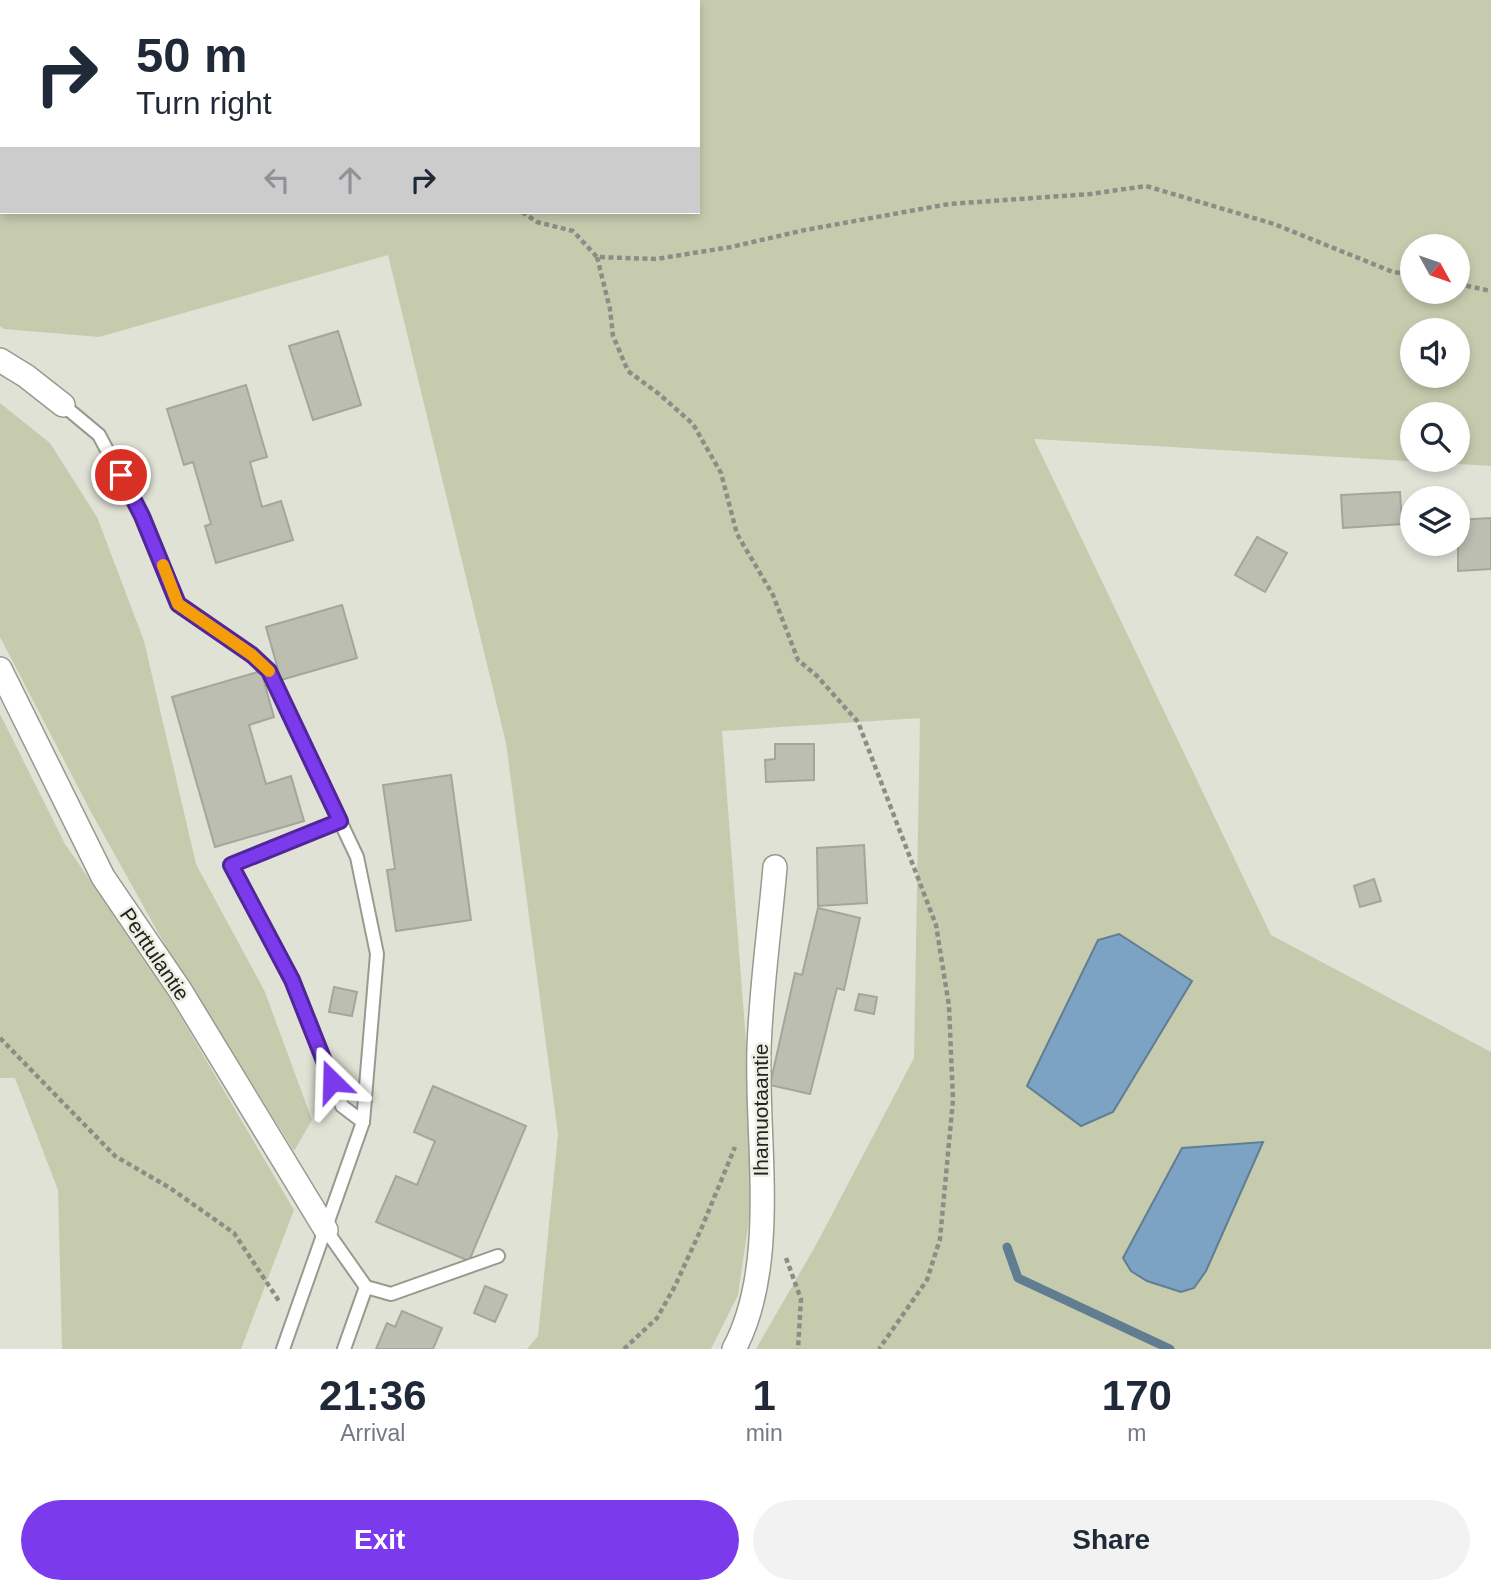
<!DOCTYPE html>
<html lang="en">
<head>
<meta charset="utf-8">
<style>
  :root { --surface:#fff; --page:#f2f2f3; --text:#1f2937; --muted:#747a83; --accent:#7c3aed }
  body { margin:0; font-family:Arial,sans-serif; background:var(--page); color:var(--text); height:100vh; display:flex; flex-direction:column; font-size:26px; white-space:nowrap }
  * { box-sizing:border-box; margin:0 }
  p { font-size:23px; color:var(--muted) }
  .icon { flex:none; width:38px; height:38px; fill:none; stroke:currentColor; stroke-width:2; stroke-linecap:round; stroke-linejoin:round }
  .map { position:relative; height:1349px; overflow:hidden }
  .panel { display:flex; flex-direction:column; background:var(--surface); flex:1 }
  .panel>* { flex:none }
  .hud { position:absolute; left:0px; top:0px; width:700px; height:214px; box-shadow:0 4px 10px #0003; background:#fff; color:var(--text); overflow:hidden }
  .needle { width:46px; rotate:130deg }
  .buttons { position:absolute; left:1400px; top:234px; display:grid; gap:14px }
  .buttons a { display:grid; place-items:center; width:70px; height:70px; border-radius:50%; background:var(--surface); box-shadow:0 4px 10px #0003; font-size:35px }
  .pin { position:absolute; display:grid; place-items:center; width:60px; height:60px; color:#fff; margin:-30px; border:4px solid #fff; border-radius:50%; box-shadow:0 2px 7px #0007 }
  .me { position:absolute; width:77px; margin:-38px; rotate:338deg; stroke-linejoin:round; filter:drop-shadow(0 0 5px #0008) }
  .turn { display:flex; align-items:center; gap:24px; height:147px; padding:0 21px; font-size:32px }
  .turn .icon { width:91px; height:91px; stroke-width:2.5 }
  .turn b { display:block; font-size:49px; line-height:60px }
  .lanes { display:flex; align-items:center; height:66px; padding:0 21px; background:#0003; justify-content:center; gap:35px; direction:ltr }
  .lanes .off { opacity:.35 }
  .eta { display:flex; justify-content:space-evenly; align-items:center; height:119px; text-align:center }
  .eta b { font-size:42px; font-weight:700; line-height:49px }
  .cta { display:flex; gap:14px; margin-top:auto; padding:14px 21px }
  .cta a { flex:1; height:80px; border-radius:42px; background:var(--accent); color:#fff; font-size:28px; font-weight:700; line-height:80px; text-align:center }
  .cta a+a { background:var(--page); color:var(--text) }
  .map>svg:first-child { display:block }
  .green { fill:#c7cbae; fill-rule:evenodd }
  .water { fill:#7ca3c3; stroke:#617d92; stroke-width:2 }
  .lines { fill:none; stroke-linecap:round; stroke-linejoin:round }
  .stream { stroke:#617d92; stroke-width:9 }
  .building { fill:#bcbeb2; stroke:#a5a69b; stroke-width:2 }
  .service-casing { stroke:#999a8f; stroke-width:16 }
  .minor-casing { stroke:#999a8f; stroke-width:26 }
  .path { stroke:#8c8e85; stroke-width:4.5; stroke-dasharray:5 3.5; stroke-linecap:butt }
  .service { stroke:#fff; stroke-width:12 }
  .minor { stroke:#fff; stroke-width:23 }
  .route-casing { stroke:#51269a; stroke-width:18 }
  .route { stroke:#7c3aed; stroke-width:12 }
  .slow { stroke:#f59e0b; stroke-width:12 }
  .labels { text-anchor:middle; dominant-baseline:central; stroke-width:5; stroke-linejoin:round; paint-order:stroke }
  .street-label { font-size:21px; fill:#22231f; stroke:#edefe3 }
</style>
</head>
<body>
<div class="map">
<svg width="1491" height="1349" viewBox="0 0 1491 1349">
  <rect width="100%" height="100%" fill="#e0e2d6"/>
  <g class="green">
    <path d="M0,0h1491v466l-457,-27 237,496 220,117v297h-735l61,-106 97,-185 6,-340 -198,13 34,440 -18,124 -27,54h-184l11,-13 20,-202 -52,-391 -118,-488 -289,82 -95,-8 -4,-3zM2,2h696v210h-696zM1412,247h46v45h-46zM1412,331h46v45h-46zM1412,415h46v45h-46z"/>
    <polygon points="0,403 50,443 97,517 144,641 196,864 265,992 312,1120 294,1151 169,952 91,812 0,637"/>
    <polygon points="0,714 65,844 158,978 294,1210 241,1349 62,1349 58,1190 15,1078 0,1078"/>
  </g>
  <g class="water">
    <polygon points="1119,934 1192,981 1113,1112 1081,1126 1027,1086 1098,940"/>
    <polygon points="1263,1142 1206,1271 1194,1288 1181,1292 1147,1281 1131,1271 1123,1258 1182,1148"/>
  </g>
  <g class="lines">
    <polyline class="stream" points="1007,1247 1018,1278 1170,1349"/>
  </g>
  <g class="building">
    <polygon points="338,331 361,405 313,420 289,346"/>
    <polygon points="246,385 267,457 250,462 262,507 281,501 293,540 216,563 205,526 211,524 193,462 184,465 167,409"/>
    <polygon points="1400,492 1402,524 1343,528 1341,495"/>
    <polygon points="1491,518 1491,569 1458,571 1458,520"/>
    <polygon points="1257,537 1287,553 1265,592 1235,575"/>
    <polygon points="342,605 357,658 281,680 266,627"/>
    <polygon points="261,671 274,717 249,725 266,784 291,776 304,821 215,847 172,697"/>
    <polygon points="775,744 814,744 814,780 766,782 765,760 775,759"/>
    <polygon points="451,775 471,920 396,931 387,870 395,869 383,785"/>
    <polygon points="864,845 867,903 818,906 817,848"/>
    <polygon points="1374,879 1381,901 1360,907 1354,886"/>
    <polygon points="818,908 860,918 844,990 837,988 810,1094 770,1085 795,973 802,975"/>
    <polygon points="334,987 357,992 352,1016 329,1012"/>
    <polygon points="859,994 877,997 874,1014 855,1010"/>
    <polygon points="433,1086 526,1126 469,1261 376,1222 396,1176 417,1185 435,1141 414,1132"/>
    <polygon points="485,1286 507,1295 495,1322 474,1313"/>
    <polygon points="402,1311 442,1328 433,1349 376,1349 387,1323 395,1327"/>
  </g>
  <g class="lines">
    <g class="service-casing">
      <g id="service">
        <polyline points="63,405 99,435 142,516 178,605 252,655 269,671 357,857 377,954 363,1122 283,1349"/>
        <polyline points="340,821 231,865 292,980 342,1106 363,1122"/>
        <polyline points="326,1230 366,1287 391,1294 498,1256"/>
        <polyline points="344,1349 366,1287"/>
      </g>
    </g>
    <g class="minor-casing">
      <g id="minor">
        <polyline points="0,360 26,376 63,405"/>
        <polyline points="0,669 103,877 180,990 326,1230"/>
        <path d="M734,1349c45,-84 22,-207 25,-300 2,-61 11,-122 16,-182"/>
      </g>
    </g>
    <g class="path">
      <polyline points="441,2 444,0"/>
      <polyline points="0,66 2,66"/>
      <polyline points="522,212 537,222 573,231 597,257 656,259 731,247 805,230 949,204 1090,194 1146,186 1274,224 1393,272 1412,275"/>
      <polyline points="597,257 610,309 613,336 628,371 659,394 693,424 721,473 737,534 773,595 798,660 817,676 858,722 936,925 949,1006 953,1100 940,1239 927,1280 879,1349"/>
      <polyline points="1458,284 1491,291"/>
      <polyline points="0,1038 115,1156 170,1188 234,1233 279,1301"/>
      <polyline points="786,1258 801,1299 798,1349"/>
      <polyline points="624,1349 657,1318 675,1286 702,1227 735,1147"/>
    </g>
    <use href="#service" class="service"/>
    <use href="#minor" class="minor"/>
  </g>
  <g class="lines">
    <g class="route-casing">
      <polyline id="route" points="121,475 142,516 178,604 252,655 269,671 340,821 231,865 292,980 332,1081"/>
    </g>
    <use href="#route" class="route"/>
    <polyline class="slow" points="163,565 178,604 252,655 269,671"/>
  </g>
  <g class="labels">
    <g class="street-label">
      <text transform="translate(155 954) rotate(56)">Perttulantie</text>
      <text transform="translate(760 1110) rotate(-90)">Ihamuotaantie</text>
    </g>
  </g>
</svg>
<div class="buttons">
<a><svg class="needle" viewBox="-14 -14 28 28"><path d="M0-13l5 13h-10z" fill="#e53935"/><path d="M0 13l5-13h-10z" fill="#747a83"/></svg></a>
<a><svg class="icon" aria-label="sound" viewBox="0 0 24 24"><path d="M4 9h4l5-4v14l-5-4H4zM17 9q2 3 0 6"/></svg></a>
<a><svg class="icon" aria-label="search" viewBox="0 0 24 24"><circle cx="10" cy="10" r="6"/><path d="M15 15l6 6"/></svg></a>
<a><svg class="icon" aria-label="layers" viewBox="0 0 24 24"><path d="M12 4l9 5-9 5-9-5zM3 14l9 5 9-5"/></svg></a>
</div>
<div class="pin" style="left:121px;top:475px;background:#d93025"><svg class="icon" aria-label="arrive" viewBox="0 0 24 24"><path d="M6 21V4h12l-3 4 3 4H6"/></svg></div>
<svg class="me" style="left:332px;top:1081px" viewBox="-20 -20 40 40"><path d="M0-17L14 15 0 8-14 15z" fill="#7c3aed" stroke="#fff" stroke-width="4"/></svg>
<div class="hud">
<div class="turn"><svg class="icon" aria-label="right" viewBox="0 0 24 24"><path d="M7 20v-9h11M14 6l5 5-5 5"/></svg><div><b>50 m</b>Turn right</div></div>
<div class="lanes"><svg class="icon off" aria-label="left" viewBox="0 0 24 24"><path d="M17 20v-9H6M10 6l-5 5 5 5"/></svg><svg class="icon off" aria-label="ahead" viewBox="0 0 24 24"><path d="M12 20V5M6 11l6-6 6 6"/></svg><svg class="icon" aria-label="right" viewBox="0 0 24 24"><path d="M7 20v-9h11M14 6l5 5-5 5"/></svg></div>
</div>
</div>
<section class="panel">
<div class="eta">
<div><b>21:36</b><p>Arrival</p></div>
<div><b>1</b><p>min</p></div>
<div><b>170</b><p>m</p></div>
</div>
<div class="cta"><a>Exit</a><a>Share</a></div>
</section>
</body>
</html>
